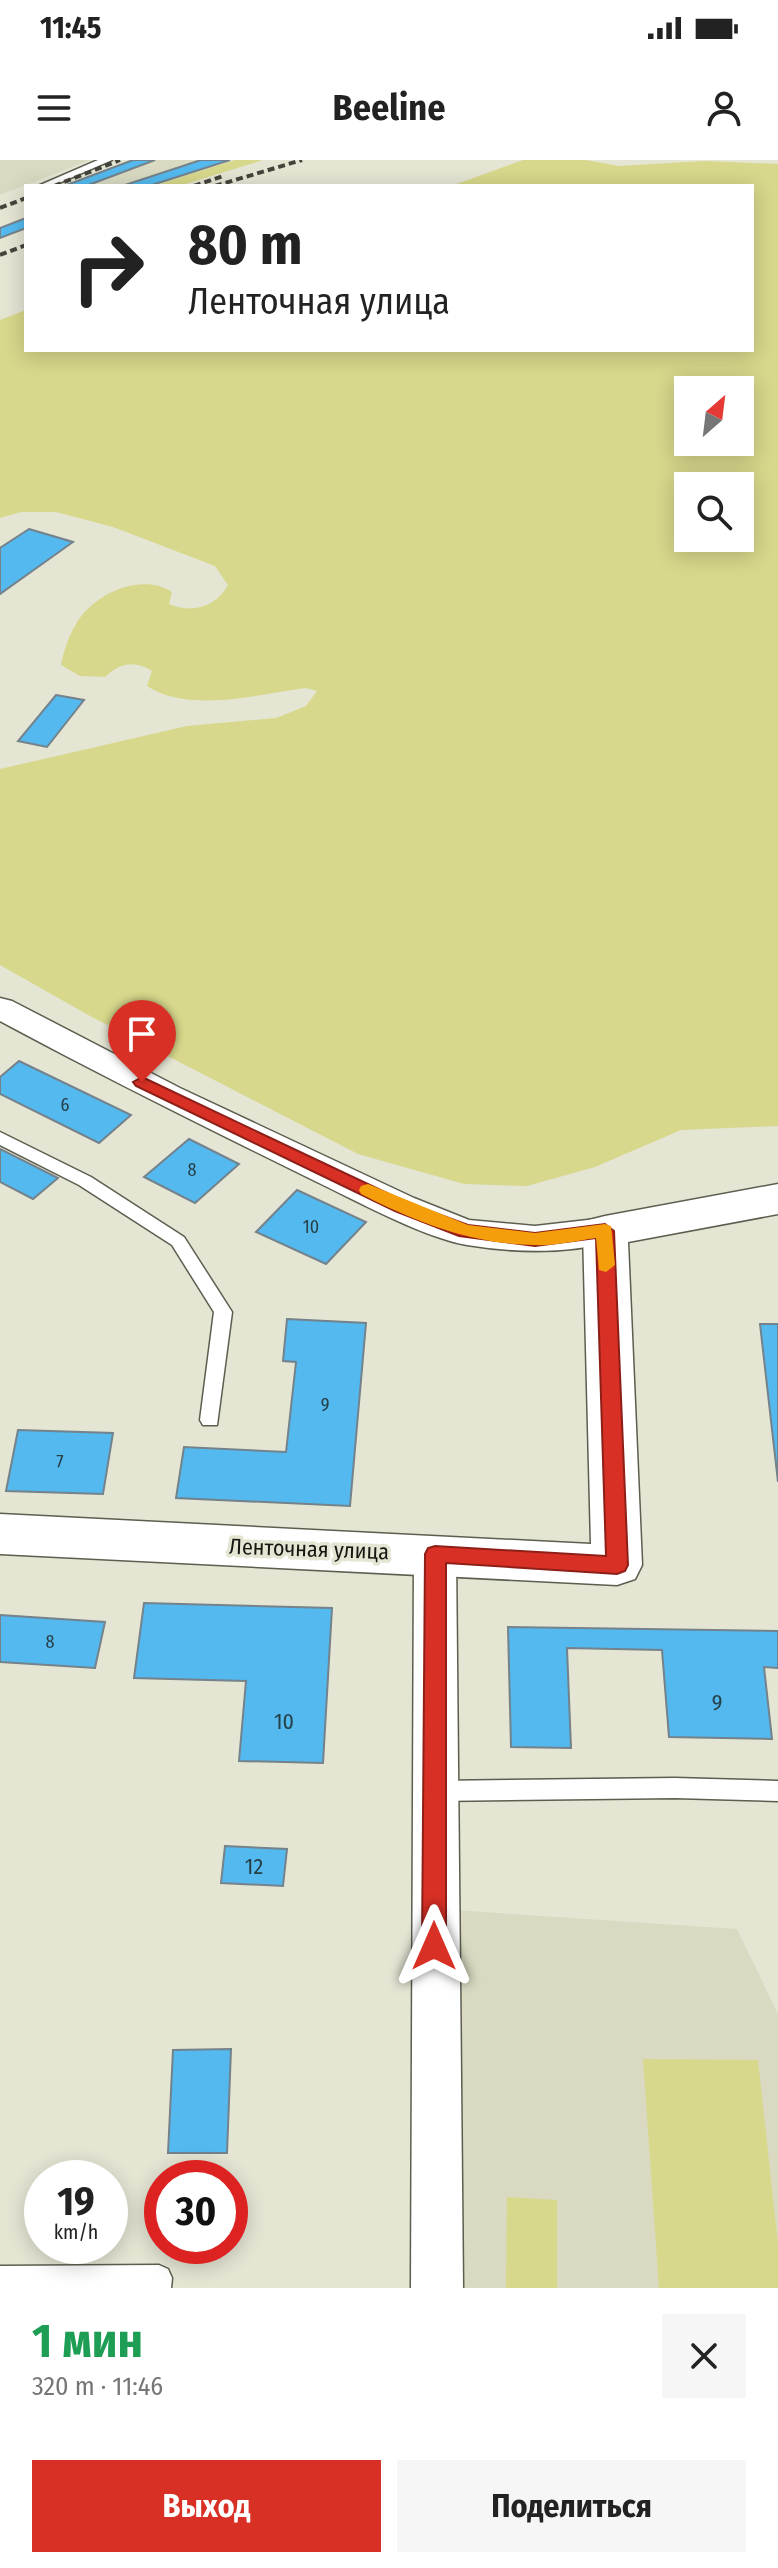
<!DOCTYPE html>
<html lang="ru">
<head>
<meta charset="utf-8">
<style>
  :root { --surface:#fff; --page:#f6f6f6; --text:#222; --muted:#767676; --accent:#d93025 }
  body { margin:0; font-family:"Fira Sans Condensed",sans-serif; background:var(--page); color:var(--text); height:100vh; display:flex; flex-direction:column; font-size:30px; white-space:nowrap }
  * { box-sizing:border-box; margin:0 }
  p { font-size:26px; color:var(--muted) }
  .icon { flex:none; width:44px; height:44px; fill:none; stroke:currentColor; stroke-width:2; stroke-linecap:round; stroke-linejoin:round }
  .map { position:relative; height:2128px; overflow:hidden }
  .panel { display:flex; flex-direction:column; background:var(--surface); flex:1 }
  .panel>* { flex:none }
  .top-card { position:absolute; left:24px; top:24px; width:730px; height:168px; border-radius:0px; box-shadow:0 4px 20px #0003; background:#fff; color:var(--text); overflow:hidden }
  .needle { width:52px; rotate:28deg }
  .controls { position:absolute; left:674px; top:216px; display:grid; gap:16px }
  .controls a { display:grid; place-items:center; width:80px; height:80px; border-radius:0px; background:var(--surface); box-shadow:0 4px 20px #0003; font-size:40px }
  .speed { position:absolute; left:24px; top:2000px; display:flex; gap:16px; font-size:40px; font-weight:700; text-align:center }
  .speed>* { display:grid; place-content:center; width:104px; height:104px; border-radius:50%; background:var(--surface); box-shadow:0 4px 20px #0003; line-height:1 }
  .speed small { font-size:20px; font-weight:400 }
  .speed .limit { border:12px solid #d22; background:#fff; color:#111 }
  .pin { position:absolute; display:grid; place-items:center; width:68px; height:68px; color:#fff; margin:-82px -34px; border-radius:50% 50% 50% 0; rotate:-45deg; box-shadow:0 0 8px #0007 }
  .pin .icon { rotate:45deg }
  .me { position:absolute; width:88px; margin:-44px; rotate:0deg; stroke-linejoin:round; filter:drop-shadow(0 0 6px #0008) }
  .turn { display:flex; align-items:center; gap:28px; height:168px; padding:0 32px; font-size:36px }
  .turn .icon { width:104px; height:104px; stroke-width:2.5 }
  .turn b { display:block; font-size:56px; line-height:68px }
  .round { display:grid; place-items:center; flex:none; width:84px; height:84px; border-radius:0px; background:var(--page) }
  .head { display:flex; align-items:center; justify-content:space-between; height:136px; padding:0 32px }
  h1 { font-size:48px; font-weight:700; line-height:60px; color:#1e9e55 }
  .button { display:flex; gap:16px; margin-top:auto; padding:16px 32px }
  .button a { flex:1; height:92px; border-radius:0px; background:var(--accent); color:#fff; font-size:32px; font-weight:700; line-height:92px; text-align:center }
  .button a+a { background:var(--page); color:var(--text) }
  .status { display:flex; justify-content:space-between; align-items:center; height:56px; padding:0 40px; background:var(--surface); direction:ltr }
  .status svg { height:22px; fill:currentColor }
  header { display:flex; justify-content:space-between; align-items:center; height:104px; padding:0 32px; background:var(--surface); font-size:36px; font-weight:700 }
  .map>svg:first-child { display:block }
  .built { fill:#d9dac1 }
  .green { fill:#d7d88b; fill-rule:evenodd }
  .building { fill:#53b9ee; stroke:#73828b; stroke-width:2 }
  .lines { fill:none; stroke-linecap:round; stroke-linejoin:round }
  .service-casing { stroke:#5d5e4f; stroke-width:3 }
  .minor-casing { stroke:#5d5e4f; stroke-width:3 }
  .tertiary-casing { stroke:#5d5e4f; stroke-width:3 }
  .service { fill:#fff; fill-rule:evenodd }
  .minor { fill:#fff; fill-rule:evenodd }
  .tertiary { fill:#fff; fill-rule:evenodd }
  .rail { stroke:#44443b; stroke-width:4; stroke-dasharray:7 4; stroke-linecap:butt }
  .route { fill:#d93025; stroke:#8d1f18; stroke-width:2 }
  .slow { fill:#f59e0b }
  .labels { text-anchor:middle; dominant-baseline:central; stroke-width:7; stroke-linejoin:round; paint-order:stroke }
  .number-label { font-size:18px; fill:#264048 }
  .street-label { font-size:22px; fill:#171711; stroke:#e5e5d4 }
  .near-number-label { font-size:22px; fill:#264048 }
</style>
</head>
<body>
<div class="status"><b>11:45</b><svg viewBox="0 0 49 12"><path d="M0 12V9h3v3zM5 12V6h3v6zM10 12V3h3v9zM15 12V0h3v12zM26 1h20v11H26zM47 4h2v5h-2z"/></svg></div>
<header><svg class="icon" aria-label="menu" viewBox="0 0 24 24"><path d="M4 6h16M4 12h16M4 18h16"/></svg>Beeline<svg class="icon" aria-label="person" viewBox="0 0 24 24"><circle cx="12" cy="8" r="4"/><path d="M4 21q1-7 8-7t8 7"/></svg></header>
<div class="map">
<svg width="778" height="2128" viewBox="0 0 778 2128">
  <rect width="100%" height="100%" fill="#e5e5d4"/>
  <g class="built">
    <polygon points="0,0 90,0 0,35"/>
    <polygon points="133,0 230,0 149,26 64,26"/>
    <polygon points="454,1750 737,1769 778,1854 778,2128 463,2128"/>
  </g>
  <g class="green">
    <polygon points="235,0 263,0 179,26 153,26"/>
    <path d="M523,0h62l34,6 85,-5 74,3v962l-97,4 -86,37 -68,19 -63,-2 -106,-30 -268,-138 -90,-51v-196l187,-43 89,-8 30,-12 11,-15 -11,-3c-48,6 -116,26 -159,-2l5,-15c-17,-11 -32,-8 -47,6l-25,-1 -19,-11c3,-14 7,-28 15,-41 17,-30 65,-52 96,-32l-3,12c23,10 47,3 59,-19l-13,-19 -102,-39 -57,-15h-35l-21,6v-198l26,-10v40h726v-164h-301zM688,230h52v52h-52zM740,326v52h-52v-52z"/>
    <polygon points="643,1899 758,1900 778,2084 778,2128 659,2128"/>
    <polygon points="507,2037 557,2040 557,2128 506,2128"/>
  </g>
  <g class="building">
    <polygon points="133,0 155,0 86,26 64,26"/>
    <polygon points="201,0 230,0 149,26 122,26"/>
    <polygon points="26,58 26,68 0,78 0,68"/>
    <polygon points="29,369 73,382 0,434 0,388"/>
    <polygon points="56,535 84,540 47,587 18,581"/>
    <polygon points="19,901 131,955 99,983 0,934 0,917"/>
    <polygon points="189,979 239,1004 195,1043 144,1017"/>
    <polygon points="0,989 58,1018 33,1039 0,1022"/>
    <polygon points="297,1030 366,1062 326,1104 256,1072"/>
    <polygon points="287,1159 366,1163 350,1346 176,1338 184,1287 286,1292 296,1202 283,1201"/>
    <polygon points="760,1164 778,1164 778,1322"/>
    <polygon points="18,1270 113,1273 103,1334 6,1331"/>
    <polygon points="144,1443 332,1448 323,1603 239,1601 246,1521 134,1518"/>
    <polygon points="0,1455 105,1462 95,1508 0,1502"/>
    <polygon points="508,1467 778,1471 778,1508 764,1507 772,1579 669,1577 662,1490 567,1488 571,1588 511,1587"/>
    <polygon points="225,1686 287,1689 283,1726 221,1723"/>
    <polygon points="231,1889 227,1993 168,1993 173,1890"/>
  </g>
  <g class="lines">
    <g class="service-casing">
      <g id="service">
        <polygon points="98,0 112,0 52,26 38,26"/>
        <polygon points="0,972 91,1017 184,1077 232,1152 217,1265 203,1265 200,1260 214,1152 172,1085 79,1025 0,985"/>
        <polygon points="675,1618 778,1621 778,1641 675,1638 436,1641 428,1638 425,1631 428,1624 436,1621"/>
        <polygon points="159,2105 168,2109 172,2118 171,2128 0,2128 0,2106"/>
      </g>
    </g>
    <g class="minor-casing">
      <g id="minor">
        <path d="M0,838l12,3 168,87 234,110 55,22 66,6 70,-8 13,4 5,9 -5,9c-48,14 -102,13 -151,5 -45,-8 -110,-44 -152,-64 -106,-52 -211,-104 -315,-160z"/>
        <polygon points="435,1378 450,1382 456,1394 463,2128 411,2128 414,1394 420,1382"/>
      </g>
    </g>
    <g class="tertiary-casing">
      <polygon id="tertiary" points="778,1024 778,1054 628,1082 642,1405 635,1419 617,1425 0,1394 0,1354 591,1384 583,1071 589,1060 605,1056"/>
    </g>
    <use href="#service" class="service"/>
    <use href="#minor" class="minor"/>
    <use href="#tertiary" class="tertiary"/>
    <g class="rail">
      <polyline points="54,26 120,0"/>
      <polyline points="194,26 223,16"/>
      <polyline points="215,26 302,0"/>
      <polyline points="0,48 26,38"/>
      <polyline points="0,95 26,85"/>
    </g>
  </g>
  <polygon class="route" points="142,917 408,1043 468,1065 535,1073 605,1064 614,1071 628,1405 625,1411 617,1414 446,1403 446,1786 443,1794 434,1797 426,1794 422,1786 425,1394 428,1388 435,1386 606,1396 596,1078 535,1086 459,1076 395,1051 136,926 133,922"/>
  <path class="slow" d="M368,1024l100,41 67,8 70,-9 6,2 4,39 -9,7 -7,-2 -3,-32c-20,3 -42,8 -62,7 -63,-1 -118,-23 -173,-51l-2,-4 2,-4z"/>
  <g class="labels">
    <g class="number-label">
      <text x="65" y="945">6</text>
      <text x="192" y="1010">8</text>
      <text x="311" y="1067">10</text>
      <text x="325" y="1245">9</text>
      <text x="60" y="1302">7</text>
      <text x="50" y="1482">8</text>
    </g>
    <g class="street-label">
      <text transform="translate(309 1389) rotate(2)">Ленточная улица</text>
    </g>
    <g class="near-number-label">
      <text x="717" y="1542">9</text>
      <text x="284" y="1561">10</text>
      <text x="254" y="1706">12</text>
    </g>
  </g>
</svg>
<div class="controls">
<a><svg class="needle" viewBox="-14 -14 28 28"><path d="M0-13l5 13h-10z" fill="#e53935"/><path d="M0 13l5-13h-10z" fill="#767676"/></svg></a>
<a><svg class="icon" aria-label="search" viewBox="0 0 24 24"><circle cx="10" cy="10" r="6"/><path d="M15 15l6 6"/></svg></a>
</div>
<div class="speed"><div>19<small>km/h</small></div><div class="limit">30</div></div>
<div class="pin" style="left:142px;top:922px;background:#d93025"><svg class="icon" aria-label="arrive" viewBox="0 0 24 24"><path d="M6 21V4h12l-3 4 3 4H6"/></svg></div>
<svg class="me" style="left:434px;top:1786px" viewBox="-20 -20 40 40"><path d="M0-17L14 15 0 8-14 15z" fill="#d93025" stroke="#fff" stroke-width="4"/></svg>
<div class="top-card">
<div class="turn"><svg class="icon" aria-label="right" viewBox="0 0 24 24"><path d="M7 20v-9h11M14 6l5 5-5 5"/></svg><div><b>80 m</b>Ленточная улица</div></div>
</div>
</div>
<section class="panel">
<div class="head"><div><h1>1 мин</h1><p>320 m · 11:46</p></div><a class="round"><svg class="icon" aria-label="close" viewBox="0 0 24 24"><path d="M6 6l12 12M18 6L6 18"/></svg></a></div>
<div class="button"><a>Выход</a><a>Поделиться</a></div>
</section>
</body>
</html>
